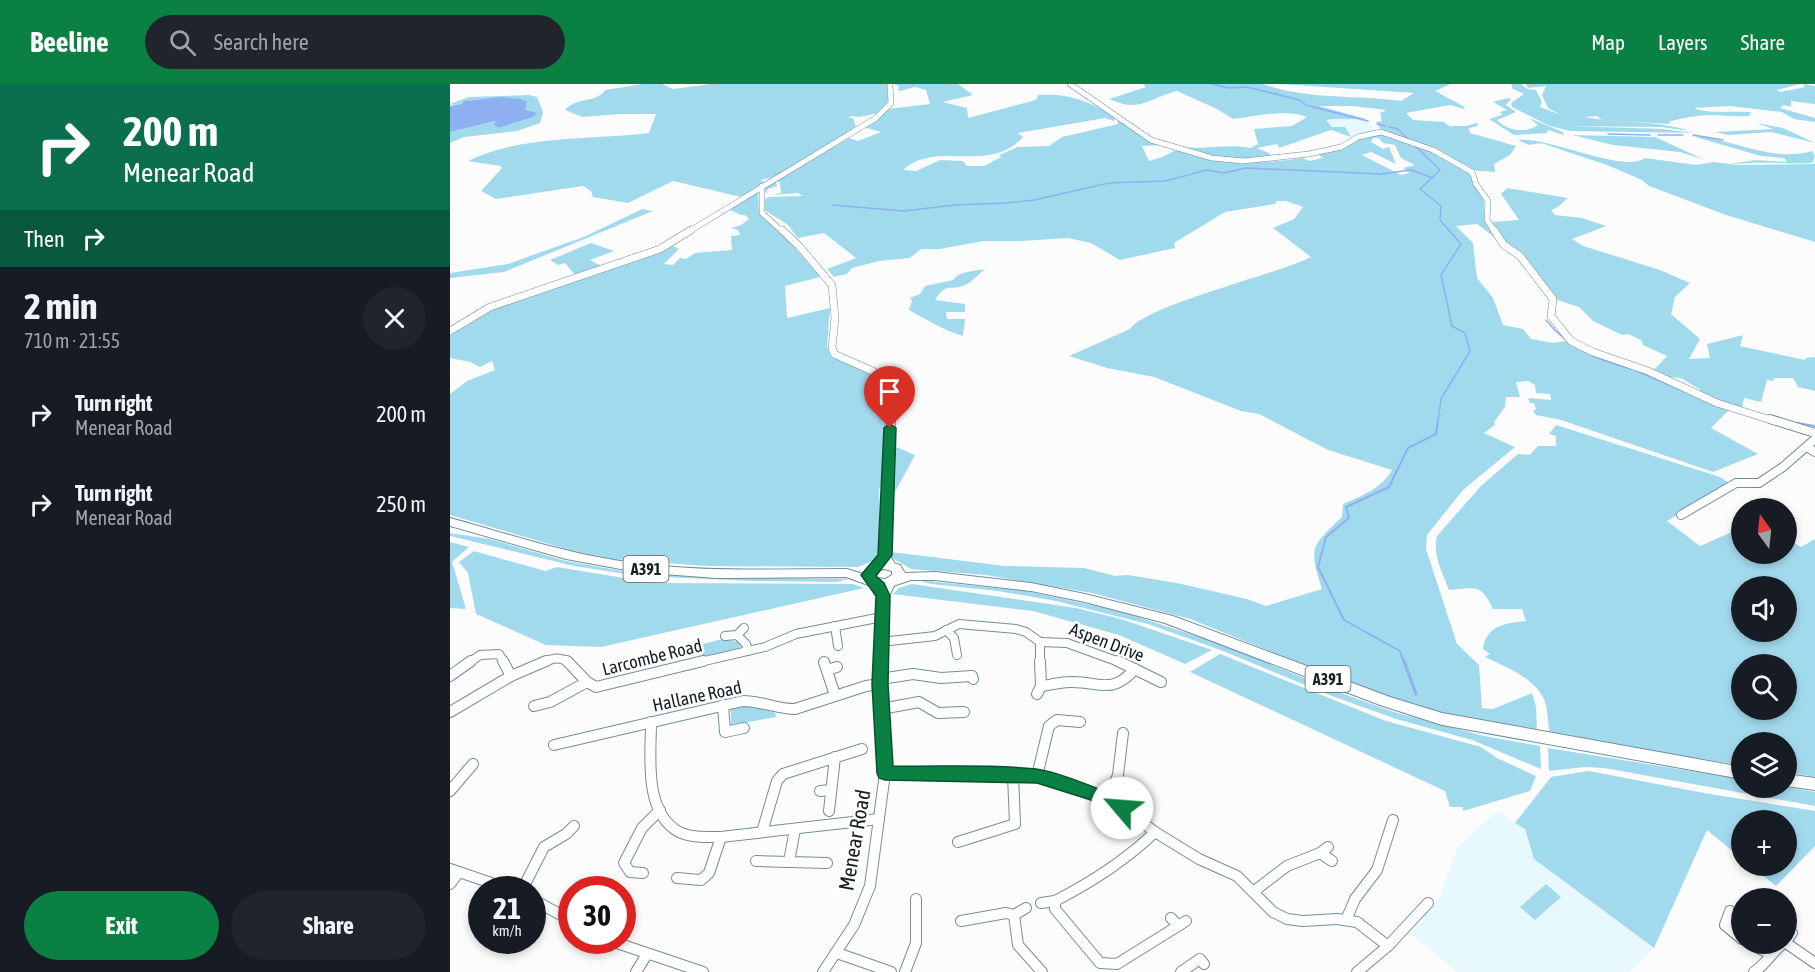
<!DOCTYPE html>
<html lang="en">
<head>
<meta charset="utf-8">
<style>
  :root { --surface:#171b24; --page:#20242c; --text:#f1f3f6; --muted:#9ea1a6; --accent:#0b8043 }
  body { margin:0; font-family:"Asap Condensed",sans-serif; background:var(--page); color:var(--text); height:100vh; display:flex; flex-direction:column; font-size:22px; white-space:nowrap }
  * { box-sizing:border-box; margin:0 }
  p { font-size:20px; color:var(--muted) }
  .icon { flex:none; width:33px; height:33px; fill:none; stroke:currentColor; stroke-width:2; stroke-linecap:round; stroke-linejoin:round }
  .map { position:relative; flex:1; overflow:hidden }
  .sheet { display:flex; flex-direction:column; background:var(--surface); width:450px }
  .sheet>* { flex:none }
  .guide { background:#0b6e4f; color:#fff; overflow:hidden }
  .needle { width:39px; rotate:345deg }
  .fabs { position:absolute; left:1281px; top:414px; display:grid; gap:12px }
  .fabs a { display:grid; place-items:center; width:66px; height:66px; border-radius:50%; background:var(--surface); box-shadow:0 3px 9px #0003; font-size:30px }
  .speed { position:absolute; left:18px; top:792px; display:flex; gap:12px; font-size:30px; font-weight:700; text-align:center }
  .speed>* { display:grid; place-content:center; width:78px; height:78px; border-radius:50%; background:var(--surface); box-shadow:0 3px 9px #0003; line-height:1 }
  .speed small { font-size:15px; font-weight:400 }
  .speed .limit { border:9px solid #d22; background:#fff; color:#111 }
  .pin { position:absolute; display:grid; place-items:center; width:51px; height:51px; color:#fff; margin:-62px -26px; border-radius:50% 50% 50% 0; rotate:-45deg; box-shadow:0 0 6px #0007 }
  .pin .icon { rotate:45deg }
  .me { position:absolute; width:66px; margin:-33px; rotate:297deg; stroke-linejoin:round; filter:drop-shadow(0 0 4px #0008) }
  .turn { display:flex; align-items:center; gap:21px; height:126px; padding:0 24px; font-size:27px }
  .turn .icon { width:78px; height:78px; stroke-width:2.5 }
  .turn b { display:block; font-size:42px; line-height:51px }
  .then { display:flex; align-items:center; height:57px; padding:0 24px; background:#0003; gap:12px; font-size:22px }
  .round { display:grid; place-items:center; flex:none; width:63px; height:63px; border-radius:32px; background:var(--page) }
  .summary { display:flex; align-items:center; justify-content:space-between; height:102px; padding:0 24px }
  h1 { font-size:36px; font-weight:700; line-height:45px }
  .button { display:flex; gap:12px; margin-top:auto; padding:12px 24px }
  .button a { flex:1; height:69px; border-radius:36px; background:var(--accent); color:#fff; font-size:24px; font-weight:700; line-height:69px; text-align:center }
  .button a+a { background:var(--page); color:var(--text) }
  ul { padding:0; list-style:none }
  li { display:flex; align-items:center; gap:18px; height:90px; padding:0 24px }
  li div { flex:1 }
  li b { display:block; font-size:22px }
  li em { font-style:normal }
  header { display:flex; align-items:center; gap:36px; box-sizing:border-box; height:84px; padding:0 30px; background:var(--accent); color:#fff }
  header strong { font-size:28px }
  nav { display:flex; gap:33px; margin-inline-start:auto; font-size:21px }
  .search { width:420px; height:54px; background:var(--page); display:flex; align-items:center; gap:15px; box-sizing:border-box; padding:0 21px; border-radius:33px; color:var(--muted); font-size:22px }
  main { display:flex; flex:1; min-height:0 }
  .map>svg:first-child { display:block }
  .built { fill:#e7f8fe }
  .green { fill:#a2daed; fill-rule:evenodd }
  .water { fill:#8db0f1 }
  .lines { fill:none; stroke-linecap:round; stroke-linejoin:round }
  .stream-far2 { stroke:#8db0f1; stroke-width:1.5 }
  .stream-far1 { stroke:#8db0f1; stroke-width:2 }
  .stream { stroke:#8db0f1; stroke-width:3 }
  .minor-far3-casing { stroke:#718f99; stroke-width:6 }
  .minor-far2-casing { stroke:#718f99; stroke-width:8 }
  .minor-far1-casing { stroke:#718f99; stroke-width:10 }
  .minor-casing { stroke:#718f99; stroke-width:12 }
  .highway-casing { stroke:#718f99; stroke-width:2 }
  .minor-far3 { stroke:#fff; stroke-width:5 }
  .minor-far2 { stroke:#fff; stroke-width:7 }
  .minor-far1 { stroke:#fff; stroke-width:8 }
  .minor { stroke:#fff; stroke-width:10 }
  .highway { fill:#fff; fill-rule:evenodd }
  .route { fill:#0b8043; stroke:#07532c; stroke-width:1.5 }
  .labels { text-anchor:middle; dominant-baseline:central; stroke-width:5; stroke-linejoin:round; paint-order:stroke }
  .shield { fill:#fff; stroke:#5a6366; stroke-width:1.5 }
  .shield-label { font-size:16px; font-weight:bold; fill:#142024 }
  .street-label { font-size:18px; fill:#142024; stroke:#fff }
  .near-street-label { font-size:21px; fill:#142024; stroke:#fff }
</style>
</head>
<body>
<header>
<strong>Beeline</strong>
<div class="search"><svg class="icon" aria-label="search" viewBox="0 0 24 24"><circle cx="10" cy="10" r="6"/><path d="M15 15l6 6"/></svg>Search here</div>
<nav><a>Map</a><a>Layers</a><a>Share</a></nav>
</header>
<main>
<section class="sheet">
<div class="guide">
<div class="turn"><svg class="icon" aria-label="right" viewBox="0 0 24 24"><path d="M7 20v-9h11M14 6l5 5-5 5"/></svg><div><b>200 m</b>Menear Road</div></div>
<div class="then">Then<svg class="icon" aria-label="right" viewBox="0 0 24 24"><path d="M7 20v-9h11M14 6l5 5-5 5"/></svg></div>
</div>
<div class="summary"><div><h1>2 min</h1><p>710 m · 21:55</p></div><a class="round"><svg class="icon" aria-label="close" viewBox="0 0 24 24"><path d="M6 6l12 12M18 6L6 18"/></svg></a></div>
<ul>
<li><svg class="icon" aria-label="right" viewBox="0 0 24 24"><path d="M7 20v-9h11M14 6l5 5-5 5"/></svg><div><b>Turn right</b><p>Menear Road</p></div><em>200 m</em></li>
<li><svg class="icon" aria-label="right" viewBox="0 0 24 24"><path d="M7 20v-9h11M14 6l5 5-5 5"/></svg><div><b>Turn right</b><p>Menear Road</p></div><em>250 m</em></li>
</ul>
<div class="button"><a>Exit</a><a>Share</a></div>
</section>
<div class="map">
<svg width="1365" height="888" viewBox="0 0 1365 888">
  <rect width="100%" height="100%" fill="#fcfcfc"/>
  <g class="built">
    <polygon points="889,33 903,36 916,35 929,48 901,53 895,43 882,43 875,36"/>
    <polygon points="1048,727 1075,745 1084,775 1204,864 1179,888 1008,888 960,850 989,815 1008,762"/>
  </g>
  <g class="green">
    <path d="M193,0h19l11,5 38,-5h176l1,17 -9,12 -20,4 -8,-1 -2,2h4l3,8c-23,16 -70,52 -96,54l4,2 -23,15 -68,-16 -45,22 -35,-6 -2,-6 -8,-5 -87,13 -15,-8 21,-23 -1,-2 -33,-5c52,-26 123,-21 181,-28l7,-19h-36l-38,3 -17,-7c12,-14 31,-6 40,-20z"/>
    <path d="M443,0h65l15,11 -30,7 24,6 1,10 68,-18 2,-5c29,-3 53,7 77,22l-1,4 -9,-3 -87,15 5,4c-34,38 -87,2 -120,33l13,1 24,-11 23,1 4,5h17l15,-8 2,-1 -2,-2 19,-8 31,-1 13,-9 56,-13v-5l32,22 12,4 -20,1 7,15 13,-4 14,-7c41,12 83,15 126,8l7,3 14,-3 -5,-4 26,-6 15,-10 24,-5 -7,-11 6,-1 -2,-8 6,-3 -34,-4h-33l47,13c-14,1 -26,-2 -40,1l6,7h13l6,10 -20,-7 -52,18 -2,-4 -20,4 14,6c-23,13 -69,1 -92,-7 25,3 48,-4 72,1l7,-4 -4,-15 38,-3 15,-9c-22,-8 -50,-1 -74,2l-16,-10 -40,-18c-30,8 -37,22 -68,8l37,-12 -3,-3h120c44,16 92,11 138,17l13,-8 -134,-9h171l-16,7 30,16 -1,2 -14,-4 -44,8 7,7 31,2 12,9 -6,-5h16l11,-3 1,3 -9,2 1,5 46,13 -6,9 -16,9 1,8 -28,-2 17,31v19l14,20 -21,-16 -21,2 17,17 4,35 16,20 10,27 20,4 8,10 22,4 13,-2 17,10 51,16 95,43 -18,18 47,26 -45,18 -152,-52 -25,-5 -3,-4 3,-2 -2,-6h-4l-2,-5 23,2 -1,-6 -14,-1 -1,-8 -7,-4 -12,1 4,15h-14l-1,10 -11,15 1,3 -11,8 31,14 -52,43 -36,45 -1,14 31,95 22,21 3,43 11,1 39,-16 4,14 1,24 -104,-20 -89,-30 -154,-62 -98,-26 -106,-18 -75,-6 -21,-12 1,-5 114,14 79,2 31,8 13,-1 49,8 70,16 19,7 56,-17c-13,-41 -12,-42 20,-72l1,-13c18,-8 38,-15 49,-34l-64,-20 -69,-36 -18,-3 -87,-34 -47,-9 -38,-12 61,-27c16,-24 148,-55 181,-72l-38,-29 21,-9 9,-12 -17,-6h-9l-2,3 -50,8 -51,31 1,5 -55,12 -29,-17 -23,-5 -46,3h-38l-44,8h-19l-11,9 -31,3 -27,7 -5,6 -13,3 -7,-8 29,-11 -32,-25 -26,5 -11,-14 -23,-14 -1,-9 5,-4 35,-1 -5,-3 -26,2 9,-2 -1,-10 -4,-3 1,6 -9,3 -2,5 -2,-7 5,-4 77,-43 3,-2 9,3 23,-9 -18,-5 25,-18 42,-5 -4,-14 -11,-3 -15,4 -2,-1 1,-4zM923,54h6l4,5 12,2 6,13 14,7 -12,3 7,5 -9,2 -39,-20 9,-3 25,12 -7,-17 -6,2 -12,-7z"/>
    <path d="M1061,0h10l6,5 9,1 6,12 -2,5 21,8 -13,-7 -6,-13 4,-9 -18,2 -2,-4h274l-23,6 3,2 25,-5 -2,-3 12,2v18l-24,-3v6l-7,-2 -4,3 35,10v4l-21,-3 -12,-7 -10,-1 -42,-5 -36,2c13,6 37,3 57,4l-2,4c-14,1 -26,-1 -39,-1 -13,0 -26,3 -39,6l-2,3 -67,-4 -5,-4 -12,1c34,7 73,3 105,14l-29,-4 -93,-1 96,3 29,4 -123,-2 -20,-5 -38,-19 -1,-4 13,-9 -11,-5z"/>
    <path d="M79,11l8,2 6,15 -3,11 -23,8 -53,6 -14,6v-11l47,-11 2,7 34,-11 -9,-7 -3,-11c-17,0 -32,0 -49,1 -8,1 -15,7 -22,4l19,-7z"/>
    <path d="M1058,14l3,1 -5,6 10,7 -19,8c11,11 27,14 41,5l-9,-7 34,14 1,3 -16,-5 -1,3 -33,2 -25,-16 13,-4 -2,-3 7,-2 -14,-8z"/>
    <polygon points="1307,39 1333,44 1365,59 1321,48 1278,51 1265,48 1323,45"/>
    <polygon points="1122,51 1205,53 1255,76 1230,68 1163,61"/>
    <path d="M1242,52c40,2 79,27 120,15l3,5 -3,7c-28,1 -56,-2 -83,2l86,-1v78l-89,-27 -77,-29 -7,-6 -35,-15 -66,-22 -12,2 -11,-5c30,-4 106,34 127,18l51,7 17,-3 18,2 24,-4 32,2 -3,-4 -23,-2z"/>
    <polygon points="1057,104 1118,114 1108,123 1101,126 1105,131 1132,134 1156,142 1122,155 1133,162 1210,186 1240,199 1225,213 1221,230 1250,255 1239,275 1260,274 1257,260 1293,251 1290,262 1355,276 1356,274 1365,273 1365,307 1348,303 1343,294 1325,294 1323,297 1317,296 1311,318 1294,314 1292,325 1248,308 1251,306 1231,294 1217,293 1203,287 1217,272 1193,261 1191,256 1178,250 1172,251 1143,237 1129,223 1107,216 1088,191 1057,161 1042,138 1069,136 1051,110"/>
    <path d="M308,106l1,23 20,16 41,48 -35,9 2,32 43,-10 -3,38 3,8c12,6 38,14 46,23 22,23 7,77 6,106l-3,7 1,54 -4,16 -18,7 -152,-1 -94,-7 -46,-10 -116,-34v-121l17,-13 28,-11 -3,-9 -12,6 -10,-5 -20,-4v-24l35,-23 186,-66 8,4 -15,15 9,1 7,-7 6,1 9,-6 37,-3 -1,-14 9,-1 -2,-5 -7,-2 10,-3 8,-6 -4,-4h-4l-13,-6z"/>
    <polygon points="192,125 203,127 54,188 0,194 0,189 58,180 136,152"/>
    <polygon points="141,159 164,167 140,176 153,183 126,192 115,179 108,181 100,176"/>
    <path d="M535,185c-6,5 -13,13 -20,16 -16,7 -18,-4 -30,15l30,4v8h-19l1,7h18l-2,17c-20,-6 -36,-16 -54,-26l3,-9 -2,-3 10,-4 5,-8 28,-6c6,-9 21,-9 32,-11z"/>
    <path d="M1106,341l164,52 11,7 -64,37 33,25 41,-18 1,26h44l1,-15 14,8 14,-8v238l-28,-5 -1,-30h-44l-1,23 -191,-30c-2,-11 -2,-23 -5,-33 -8,-24 -40,-35 -60,-45l5,-3 -7,-5c3,-24 24,-26 43,-28l-4,-12h-29c-12,-26 -18,-21 -44,-19 -6,-16 -17,-36 -12,-54l44,-50 37,-32 12,1 8,-9h18v-10l-7,-2zM1292,502h44v46h-44zM1292,580h44v46h-44z"/>
    <polygon points="446,363 465,371 445,408"/>
    <polygon points="0,449 40,455 116,477 178,488 269,493 399,495 386,498 303,497 189,492 124,482 0,452"/>
    <polygon points="0,458 19,463 2,478 16,525 0,524"/>
    <polygon points="24,467 95,487 107,483 204,499 403,500 414,504 151,563 96,561 26,530 18,489 9,478"/>
    <polygon points="468,496 575,507 666,526 768,559 891,609 944,628 1034,652 1090,662 1091,685 1022,656 946,635 882,612 773,567 698,540 606,517 548,507 481,500"/>
    <polygon points="462,500 626,524 671,535 762,566 735,580 669,551 583,527 443,510 449,504"/>
    <polygon points="272,555 289,558 291,564 252,574 251,564 253,560"/>
    <polygon points="770,570 936,637 1031,663 1047,674 1086,692 1080,707 1013,727 1013,723 1000,723 995,707 740,588"/>
    <polygon points="299,621 325,629 326,633 281,641 281,626"/>
    <polygon points="1098,664 1291,695 1292,704 1337,703 1365,708 1365,722 1154,684 1135,683 1099,687"/>
    <polygon points="1139,687 1254,709 1365,727 1365,762 1326,802 1301,782 1336,782 1336,736 1292,736 1291,774 1257,746 1204,864 1084,775 1075,745 1065,739 1101,693"/>
    <polygon points="1096,800 1111,813 1085,836 1070,823"/>
  </g>
  <polygon class="water" points="51,13 71,15 77,18 75,26 87,29 83,33 49,44 44,41 46,37 0,48 0,22 11,20 15,17"/>
  <g class="lines">
    <g class="stream-far2">
      <polyline points="762,0 779,4 797,3 850,16 856,21 918,37"/>
      <polyline points="927,40 935,42"/>
      <polyline points="939,43 948,45 959,56"/>
      <polyline points="1158,50 1200,51"/>
      <polyline points="1208,51 1233,51"/>
      <polyline points="1243,51 1273,56"/>
      <polyline points="963,60 990,86 970,105 991,122 990,136 1011,160 991,191 1002,242 1015,249 1020,267 991,315 988,337"/>
      <polyline points="382,121 454,127 505,121 557,119 584,116 659,99 715,97 757,86 774,89 796,84 931,90 961,86 983,94"/>
      <path d="M1096,236c23,29 50,39 85,49"/>
      <polyline points="1187,287 1275,325"/>
    </g>
    <g class="stream-far1">
      <polyline points="1347,339 1365,342"/>
      <polyline points="954,579 950,567 894,536 868,483 876,453 899,434 896,423 939,403 958,364 986,350 988,335"/>
    </g>
    <polyline class="stream" points="954,577 966,610"/>
    <g class="minor-far3-casing">
      <g id="minor-far3">
        <polyline points="620,0 701,56 762,74 793,77 859,70 891,63 908,53 931,48 983,66 1022,88 1026,100 1038,117 1037,136 1045,148"/>
        <polyline points="312,102 312,129 333,148"/>
        <polyline points="238,148 426,34 441,19 440,0"/>
      </g>
    </g>
    <g class="minor-far2-casing">
      <g id="minor-far2">
        <polyline points="332,146 349,162 382,201 385,234 382,263 384,270 429,290 442,312 441,337"/>
        <polyline points="1044,146 1054,161 1070,172 1103,215 1101,232 1121,257 1143,268 1198,287 1267,319 1324,337"/>
        <polyline points="0,247 40,223 210,165 241,146"/>
      </g>
    </g>
    <g class="minor-far1-casing">
      <g id="minor-far1">
        <polyline points="441,335 435,471 441,481"/>
        <polyline points="1320,335 1365,349"/>
        <polyline points="1357,363 1365,368"/>
        <polyline points="1231,431 1286,399 1309,399 1333,383 1365,355"/>
        <polyline points="385,542 388,562"/>
        <polyline points="294,544 287,551 296,560 298,567"/>
        <polyline points="496,546 504,554 507,571"/>
        <polyline points="275,552 287,551"/>
        <polyline points="431,558 485,552 509,540 566,545 576,548 590,558 590,579"/>
        <polyline points="590,558 617,559 672,579"/>
        <polyline points="19,579 30,571 49,570 54,579"/>
        <path d="M92,579c11,-5 17,-7 28,0"/>
        <polyline points="246,579 315,563 346,550 432,533"/>
        <polyline points="431,579 432,517 441,499"/>
      </g>
    </g>
    <g class="minor-casing">
      <g id="minor">
        <polyline points="53,577 61,592"/>
        <polyline points="117,577 137,598 146,603 253,577"/>
        <polyline points="668,577 711,598"/>
        <polyline points="374,578 385,611"/>
        <polyline points="377,586 387,583"/>
        <polyline points="0,592 21,577"/>
        <polyline points="430,595 463,590 491,594 522,592 523,595"/>
        <path d="M591,602c10,-1 19,-4 29,-4 29,-1 41,14 65,-13"/>
        <polyline points="587,610 591,602 590,577"/>
        <polyline points="273,621 275,648 294,644"/>
        <polyline points="84,622 100,618 137,598"/>
        <polyline points="431,625 469,618 488,629 514,628"/>
        <polyline points="0,628 61,592 96,577"/>
        <path d="M201,638c0,33 -8,90 28,110 13,6 28,5 42,5l158,-18"/>
        <path d="M104,661l189,-44c18,0 34,8 52,8l71,-23 14,-2"/>
        <polyline points="435,689 587,692 647,711 673,724 705,748 749,775 787,792 823,828 837,835 853,837 887,835 907,838 938,862"/>
        <polyline points="587,692 599,642 607,636 630,638"/>
        <polyline points="0,707 23,680"/>
        <polyline points="370,707 381,706"/>
        <polyline points="658,716 668,691 673,649"/>
        <polyline points="379,727 385,673"/>
        <polyline points="345,745 339,778 377,779"/>
        <polyline points="312,748 327,697 333,690 412,665"/>
        <path d="M705,748c-30,29 -63,50 -100,69v8l45,54 17,1 69,-43"/>
        <polyline points="508,758 565,740 563,691"/>
        <polyline points="870,769 882,777"/>
        <polyline points="306,777 339,778"/>
        <polyline points="0,785 62,806"/>
        <polyline points="193,789 180,788 174,779 192,744 210,726"/>
        <polyline points="227,794 251,796 259,789 271,753"/>
        <polyline points="0,800 9,788"/>
        <polyline points="72,806 94,763 116,750 124,742"/>
        <polyline points="803,808 837,782 870,769 878,763"/>
        <polyline points="82,815 122,837"/>
        <polyline points="591,819 605,817"/>
        <polyline points="1280,827 1275,841 1292,855"/>
        <polyline points="564,831 576,824"/>
        <polyline points="721,834 728,842"/>
        <polyline points="896,836 905,815 927,786 943,736"/>
        <polyline points="511,837 556,829 564,831 568,861 592,888"/>
        <polyline points="158,856 253,888"/>
        <polyline points="1336,857 1342,849"/>
        <polyline points="1336,859 1365,879"/>
        <polyline points="1300,860 1321,870"/>
        <polyline points="387,869 441,888"/>
        <polyline points="186,888 197,870"/>
        <polyline points="373,888 404,841 420,802 435,689 431,577"/>
        <polyline points="455,888 466,859 466,815"/>
        <polyline points="731,888 750,875 754,880"/>
        <polyline points="907,888 938,862 978,819"/>
        <path d="M1304,888c12,-8 17,-18 28,-28"/>
      </g>
    </g>
    <g class="highway-casing">
      <g id="highway">
        <path d="M0,434c55,15 108,33 164,42 77,13 155,9 233,9l16,5c10,-16 21,-13 37,-9l5,8 30,-1 96,11 54,11 88,22 217,81 52,16 300,54v12l-300,-54 -62,-20 -215,-82 -80,-21 -54,-11 -96,-11h-24l-24,8 -16,-2 -25,-9 -130,1 -79,-6 -71,-13 -116,-33zM434,485l8,2v4l-7,4 -9,-1 -2,-3 3,-4z"/>
        <polygon points="1336,690 1365,694 1365,706 1336,702"/>
      </g>
    </g>
    <use href="#minor-far3" class="minor-far3"/>
    <use href="#minor-far2" class="minor-far2"/>
    <use href="#minor-far1" class="minor-far1"/>
    <use href="#minor" class="minor"/>
    <use href="#highway" class="highway"/>
  </g>
  <path class="route" d="M440,340l6,4 -4,127 -16,21 8,7 6,13 -2,88 5,82c47,1 96,-2 143,3 16,2 88,26 95,39l-2,6 -7,2 -31,-16 -54,-17 -152,-3 -6,-2 -2,-5 -5,-89 4,-88 -15,-21 17,-20 6,-127z"/>
  <g class="labels">
    <g class="shield">
      <rect x="173.5" y="472" width="45" height="26" rx="4.5"/>
      <rect x="855.5" y="582" width="45" height="26" rx="4.5"/>
    </g>
    <g class="shield-label">
      <text x="196" y="485">A391</text>
      <text x="878" y="595">A391</text>
    </g>
    <g class="street-label">
      <text transform="translate(657 558) rotate(21)">Aspen Drive</text>
      <text transform="translate(202 573) rotate(-14)">Larcombe Road</text>
      <text transform="translate(247 612) rotate(-12)">Hallane Road</text>
    </g>
    <g class="near-street-label">
      <text transform="translate(404 756) rotate(-80)">Menear Road</text>
    </g>
  </g>
</svg>
<div class="fabs">
<a><svg class="needle" viewBox="-14 -14 28 28"><path d="M0-13l5 13h-10z" fill="#e53935"/><path d="M0 13l5-13h-10z" fill="#9ea1a6"/></svg></a>
<a><svg class="icon" aria-label="sound" viewBox="0 0 24 24"><path d="M4 9h4l5-4v14l-5-4H4zM17 9q2 3 0 6"/></svg></a>
<a><svg class="icon" aria-label="search" viewBox="0 0 24 24"><circle cx="10" cy="10" r="6"/><path d="M15 15l6 6"/></svg></a>
<a><svg class="icon" aria-label="layers" viewBox="0 0 24 24"><path d="M12 4l9 5-9 5-9-5zM3 14l9 5 9-5"/></svg></a>
<a>+</a>
<a>−</a>
</div>
<div class="speed"><div>21<small>km/h</small></div><div class="limit">30</div></div>
<div class="pin" style="left:440px;top:344px;background:#d93025"><svg class="icon" aria-label="arrive" viewBox="0 0 24 24"><path d="M6 21V4h12l-3 4 3 4H6"/></svg></div>
<svg class="me" style="left:672px;top:724px" viewBox="-20 -20 40 40"><circle r="19" fill="#fff"/><path d="M0-13L10 11 0 6-10 11z" fill="#0b8043"/></svg>
</div>
</main>
</body>
</html>
